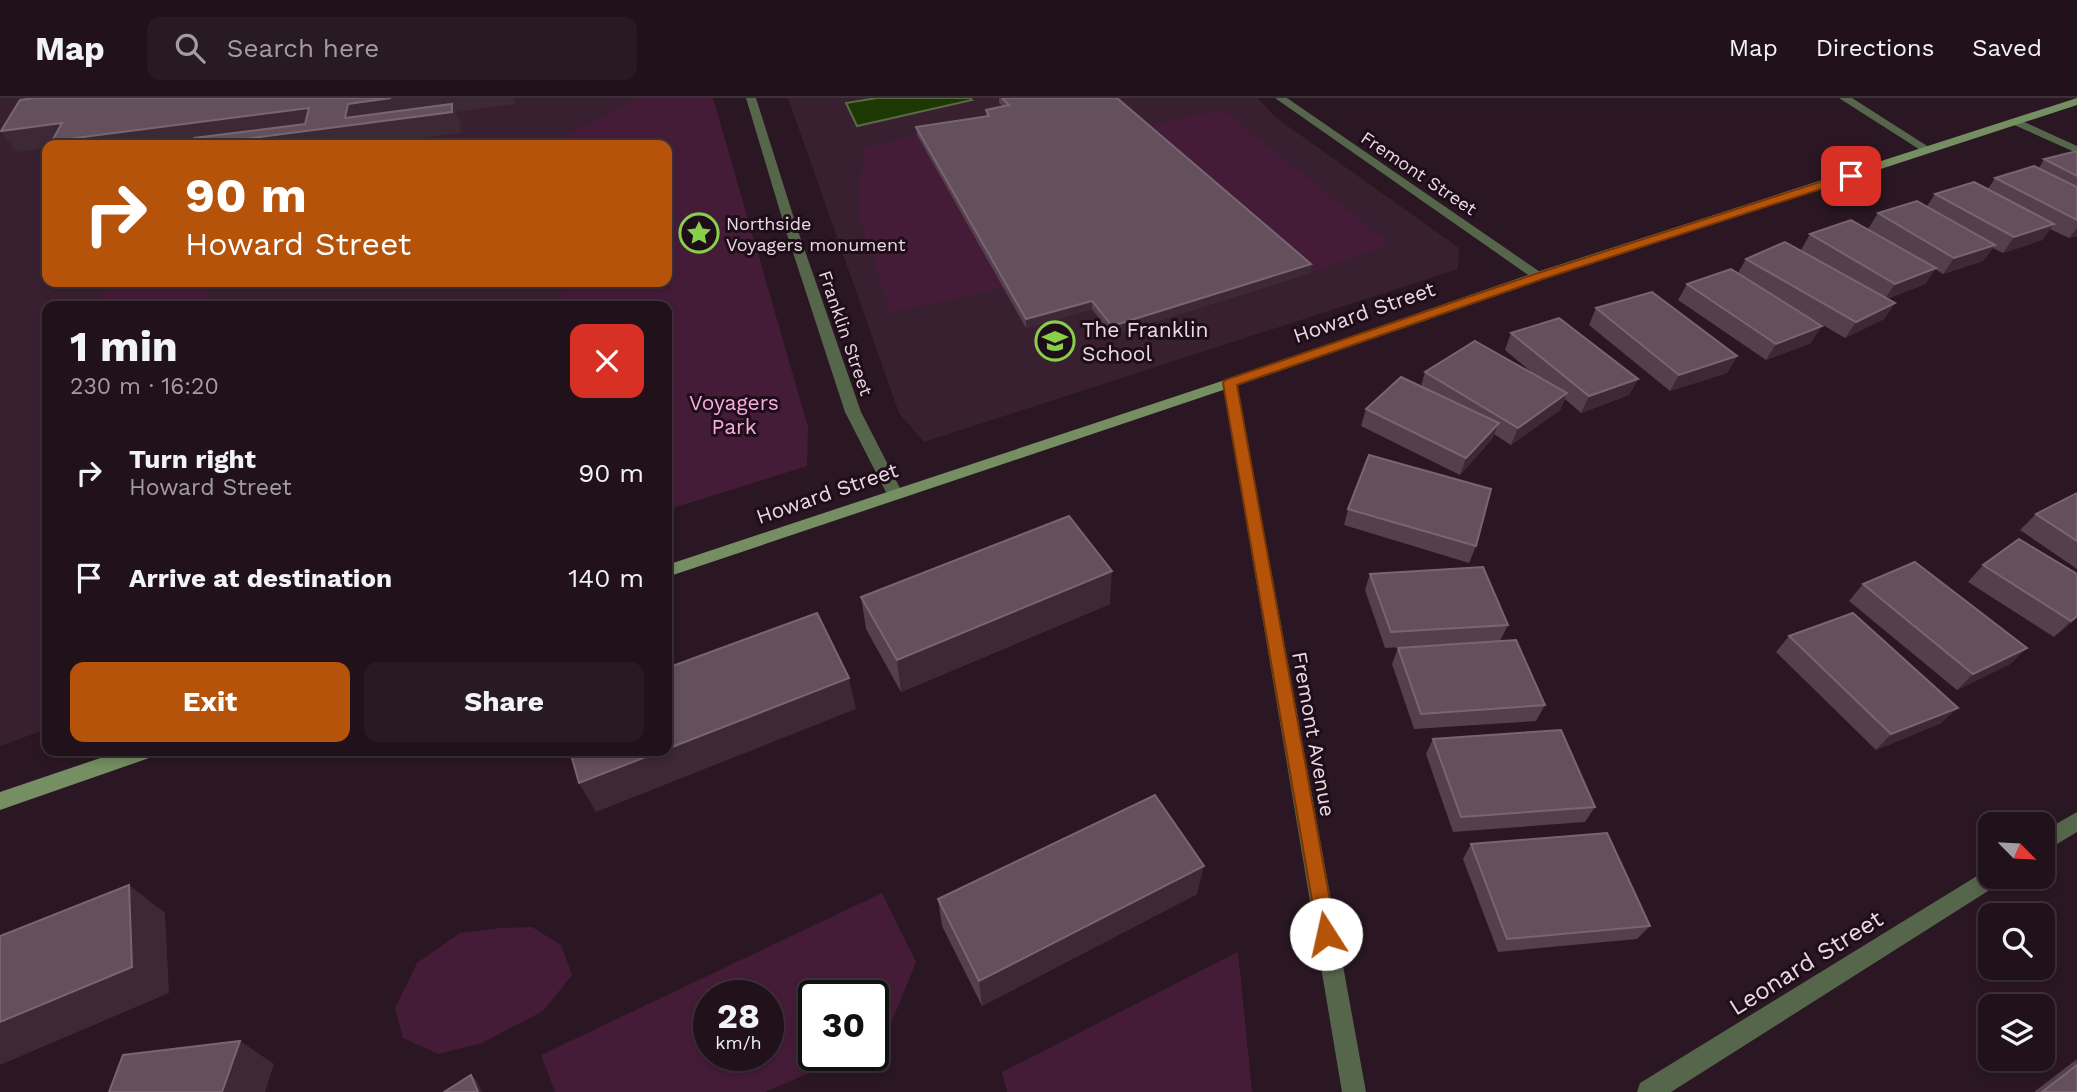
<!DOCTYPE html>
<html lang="en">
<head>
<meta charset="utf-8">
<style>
  :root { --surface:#20111a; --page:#281a23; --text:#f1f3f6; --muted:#a29da2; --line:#3d3139; --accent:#b45309 }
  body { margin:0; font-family:"Work Sans",sans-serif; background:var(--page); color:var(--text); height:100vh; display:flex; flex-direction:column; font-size:26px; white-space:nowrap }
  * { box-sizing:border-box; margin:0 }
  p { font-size:23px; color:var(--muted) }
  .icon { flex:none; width:38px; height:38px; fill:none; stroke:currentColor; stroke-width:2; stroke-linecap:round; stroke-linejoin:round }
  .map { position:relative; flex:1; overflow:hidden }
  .sheet { position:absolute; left:42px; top:203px; width:630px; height:455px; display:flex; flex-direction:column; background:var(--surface); border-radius:14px; box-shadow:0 4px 10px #0003,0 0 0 2px var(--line) }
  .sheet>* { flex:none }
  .banner { position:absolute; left:42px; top:42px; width:630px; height:147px; border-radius:14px; box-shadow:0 4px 10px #0003,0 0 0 2px var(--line); background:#b45309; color:#fff; overflow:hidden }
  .needle { width:46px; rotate:114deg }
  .tools { position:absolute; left:1978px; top:714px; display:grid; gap:14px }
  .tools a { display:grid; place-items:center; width:77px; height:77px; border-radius:14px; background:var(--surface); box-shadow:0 4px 10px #0003,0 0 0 2px var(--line); font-size:35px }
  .speed { position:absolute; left:693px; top:882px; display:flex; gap:14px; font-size:35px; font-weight:700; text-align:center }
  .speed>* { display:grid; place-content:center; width:91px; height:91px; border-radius:50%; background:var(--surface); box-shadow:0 4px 10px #0003,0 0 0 2px var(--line); line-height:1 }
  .speed small { font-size:18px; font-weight:400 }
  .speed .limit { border:4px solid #111; border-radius:10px; background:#fff; color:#111 }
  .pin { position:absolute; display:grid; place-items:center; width:60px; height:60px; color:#fff; margin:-30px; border-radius:14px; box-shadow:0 4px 10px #0006 }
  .me { position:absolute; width:77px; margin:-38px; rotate:350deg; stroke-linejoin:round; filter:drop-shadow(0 0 5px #0008) }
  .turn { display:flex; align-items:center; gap:24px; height:147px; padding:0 28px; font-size:32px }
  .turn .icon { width:91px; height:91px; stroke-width:2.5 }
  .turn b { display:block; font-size:49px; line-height:60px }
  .round { display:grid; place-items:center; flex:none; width:74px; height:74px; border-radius:14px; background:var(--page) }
  .headline { display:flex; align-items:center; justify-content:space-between; height:119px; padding:0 28px }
  h1 { font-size:42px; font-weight:700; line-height:52px }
  .primary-button { display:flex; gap:14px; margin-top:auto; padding:14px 28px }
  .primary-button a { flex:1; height:80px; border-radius:14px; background:var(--accent); color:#fff; font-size:28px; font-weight:700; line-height:80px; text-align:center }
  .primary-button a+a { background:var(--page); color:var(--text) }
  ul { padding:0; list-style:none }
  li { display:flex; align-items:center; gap:21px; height:105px; padding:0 28px }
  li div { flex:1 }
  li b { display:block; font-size:26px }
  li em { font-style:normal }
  header { display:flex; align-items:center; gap:42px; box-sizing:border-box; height:98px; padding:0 35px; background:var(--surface); border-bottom:2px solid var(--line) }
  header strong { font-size:33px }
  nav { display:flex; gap:38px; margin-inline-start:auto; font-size:24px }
  .search { width:490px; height:63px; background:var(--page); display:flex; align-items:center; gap:18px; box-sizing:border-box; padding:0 24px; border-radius:14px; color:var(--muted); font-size:26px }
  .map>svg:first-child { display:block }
  .built { fill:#392030 }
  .green { fill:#451c38; fill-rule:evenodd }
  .water { fill:#1d3802; stroke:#5a6946; stroke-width:2 }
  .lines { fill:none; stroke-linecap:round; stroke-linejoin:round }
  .street { fill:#56664b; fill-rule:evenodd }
  .secondary { fill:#758f63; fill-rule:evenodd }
  .wall { fill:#543f4c }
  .shaded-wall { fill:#3d2835 }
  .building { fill:#644f5d; stroke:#796572; stroke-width:2 }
  .route { fill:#b45309; stroke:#753606; stroke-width:2 }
  .labels { text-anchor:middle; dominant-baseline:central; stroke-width:6; stroke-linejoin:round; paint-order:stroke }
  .far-street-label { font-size:18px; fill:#e9dae3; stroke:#200d1a }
  .far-poi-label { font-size:18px; fill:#e9dae3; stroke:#200d1a; text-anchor:start }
  .street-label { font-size:21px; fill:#e9dae3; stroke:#200d1a }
  .poi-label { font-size:21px; fill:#e9dae3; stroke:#200d1a; text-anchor:start }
  .park-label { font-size:21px; fill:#f9addd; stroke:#200d1a }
  .near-street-label { font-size:24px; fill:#e9dae3; stroke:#200d1a }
</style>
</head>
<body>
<header>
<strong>Map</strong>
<div class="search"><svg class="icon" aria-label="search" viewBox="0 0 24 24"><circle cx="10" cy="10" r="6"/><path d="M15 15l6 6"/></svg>Search here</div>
<nav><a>Map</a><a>Directions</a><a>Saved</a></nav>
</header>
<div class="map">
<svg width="2077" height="994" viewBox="0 0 2077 994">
  <rect width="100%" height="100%" fill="#2a1723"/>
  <g class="built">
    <polygon points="0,0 639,0 546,47 47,47 47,184 559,184 562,208 47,208 47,631 0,648"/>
    <polygon points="788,0 1258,0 1275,19 1459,150 1458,171 924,344 899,315"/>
  </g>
  <g class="green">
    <polygon points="639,0 713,0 808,329 807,368 667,412 667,208 562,208 559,184 667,184 667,47 546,47"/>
    <polygon points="1222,12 1390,146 1310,175 1143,29"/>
    <polygon points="917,37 1003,190 891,214 858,114 864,50"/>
    <polygon points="150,184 212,184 205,208 99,208 106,191"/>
    <path d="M882,795l34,69 -32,79 -11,4v-49h-59v59h36l-85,37h-210l-14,-37zM709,898h59v59h-59z"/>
    <polygon points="532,829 561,847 572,877 543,913 482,945 438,956 403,940 395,910 417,865 460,835 501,830"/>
    <polygon points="1238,854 1252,994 1007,994 1002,974"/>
  </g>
  <polygon class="water" points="877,0 970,0 972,2 857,28 846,5"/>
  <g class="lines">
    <g class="street">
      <polygon points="746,0 756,0 797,130 861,314 903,396 901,400 889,400 845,314 785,130"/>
      <polygon points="1275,0 1287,0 1546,178 1539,182 1534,181"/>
      <polygon points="1839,0 1852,0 1935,53 1925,55"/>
      <polygon points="2012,22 2020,22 2077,48 2077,55 2012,26"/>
      <polygon points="1230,280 1237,285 1366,994 1342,994 1223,285"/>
      <polygon points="2077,714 2077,734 2042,755 2042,734"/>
      <polygon points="1990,770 1990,779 2002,779 1999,786 1671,994 1637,994 1640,985"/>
    </g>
    <g class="secondary">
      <polygon points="2077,0 2077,7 1544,181 1235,288 667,479 667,467 1225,282 1534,175"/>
      <polygon points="121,653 155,653 152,659 0,712 0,694"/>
    </g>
  </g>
  <g class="wall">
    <polygon points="999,0 1117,0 1311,166 1310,175 1112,237 1092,211 1026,230 917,37 916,29 986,18 986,12 1003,8 999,5"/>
    <polygon points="2077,53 2077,138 2069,140 2050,131 2042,142 2003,155 1993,150 1983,163 1943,176 1935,171 1925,186 1887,201 1895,205 1884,221 1845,240 1794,210 1811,245 1766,262 1678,202 1687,186 1738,175 1746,161 1815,161 1801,152 1810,136 1868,131 1878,115 1927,108 1935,96 1988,91 1995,80 2039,70 2044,61"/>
    <polygon points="1596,210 1737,258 1727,275 1670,293 1589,227"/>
    <polygon points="1511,235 1638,281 1629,297 1581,315 1565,301 1560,312 1511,347 1494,336 1492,341 1460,377 1361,328 1366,311 1421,288 1425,274 1535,277 1505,252"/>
    <polygon points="2077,395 2077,471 2020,432 2036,416"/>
    <polygon points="1348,411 1476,448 1469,465 1344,427"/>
    <polygon points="1983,467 2077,476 2077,520 2054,539 1968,484"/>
    <polygon points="1370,476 1508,527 1500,543 1385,550 1365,492"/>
    <polygon points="1863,486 2027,550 2010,566 1957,592 1849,503"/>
    <polygon points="861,499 1110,506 901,594 866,531"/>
    <polygon points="1789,538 1941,625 1876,652 1776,554"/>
    <polygon points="1398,550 1545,607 1536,623 1414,631 1392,566"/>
    <polygon points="1433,641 1595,709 1585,724 1453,734 1426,656"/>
    <polygon points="1471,746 1650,828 1637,841 1498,854 1463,761"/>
    <polygon points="1197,796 982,908 942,828 938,801"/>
    <polygon points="2077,961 2077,994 2034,994"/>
  </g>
  <g class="shaded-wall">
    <polygon points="391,0 514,0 514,6 456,14 461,27 460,35 370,47 198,47 345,20 348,6"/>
    <polygon points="309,10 320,31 196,47 47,47 47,50 16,54 1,33 62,25"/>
    <polygon points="2054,126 2042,142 2003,155 2014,139"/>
    <polygon points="2077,130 2077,138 2069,140"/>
    <polygon points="1995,147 1983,163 1943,176 1954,160"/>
    <polygon points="1311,166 1310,175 1112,237 1112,228"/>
    <polygon points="1936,170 1925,186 1884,202 1895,186"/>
    <polygon points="1092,203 1092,211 1026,230 1026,221"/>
    <polygon points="1895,205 1884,221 1845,240 1856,224"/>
    <polygon points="1822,228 1811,245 1766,262 1776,246"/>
    <polygon points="1737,258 1727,275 1670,293 1679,277"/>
    <polygon points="1638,281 1629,297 1581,315 1589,298"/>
    <polygon points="1567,295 1560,312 1511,347 1518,330"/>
    <polygon points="1499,325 1492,341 1460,377 1466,360"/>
    <polygon points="1112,473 1110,506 901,594 897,562"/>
    <polygon points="2077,518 2077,520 2054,539 2071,523"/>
    <polygon points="2027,550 2010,566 1957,592 1973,576"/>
    <polygon points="849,580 856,611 596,714 579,685 661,653 667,653 667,651"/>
    <polygon points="1958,610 1941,625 1876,652 1891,636"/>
    <polygon points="1204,768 1197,796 982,908 979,883"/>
    <polygon points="129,787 165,815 169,895 0,967 0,924"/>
    <polygon points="240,943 274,966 265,994 222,994"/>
    <polygon points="471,977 477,983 482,994 478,994"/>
  </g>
  <g class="building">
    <polygon points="34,0 391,0 348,6 345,20 452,6 452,14 198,47 191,47 194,40 305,26 309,10 52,43 62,25 1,33 20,2"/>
    <polygon points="1002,0 1117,0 1311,166 1112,228 1092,203 1026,221 916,29 989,18 986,12 1009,7"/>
    <polygon points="2077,53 2077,78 2044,61"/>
    <polygon points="2034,68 2077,89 2077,122 1995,80"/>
    <polygon points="1974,84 2054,126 2014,139 1935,96"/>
    <polygon points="1917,103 1995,147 1954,160 1878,115"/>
    <polygon points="1851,122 1936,170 1895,186 1810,136"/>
    <polygon points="1785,144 1895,205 1856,224 1746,161"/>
    <polygon points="1731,171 1822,228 1776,246 1687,186"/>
    <polygon points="1652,194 1737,258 1679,277 1596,210"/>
    <polygon points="1559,220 1638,281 1589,298 1511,235"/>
    <polygon points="1475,243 1567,295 1518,330 1425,274"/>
    <polygon points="1401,279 1499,325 1466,360 1366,311"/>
    <polygon points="1369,357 1491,391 1476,448 1348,411"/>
    <polygon points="2077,395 2077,443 2036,416"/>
    <polygon points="1069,418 1112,473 897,562 861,499"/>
    <polygon points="2019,441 2077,476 2077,518 2071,523 1983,467"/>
    <polygon points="1915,464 2027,550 1973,576 1863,486"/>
    <polygon points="1483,469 1508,527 1391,534 1370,476"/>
    <polygon points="817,515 849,580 667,651 667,570"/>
    <polygon points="1853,515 1958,610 1891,636 1789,538"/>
    <polygon points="1516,542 1545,607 1421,616 1398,550"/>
    <polygon points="1561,632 1595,709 1461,719 1433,641"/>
    <polygon points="570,653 661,653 579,685"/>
    <polygon points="1155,697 1204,768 979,883 938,801"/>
    <polygon points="1607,735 1650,828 1507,841 1471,746"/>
    <polygon points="129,787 132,869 0,924 0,838"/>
    <polygon points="240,943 222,994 109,994 123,957"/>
    <polygon points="2077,967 2077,994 2042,994"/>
    <polygon points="471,977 478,994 444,994"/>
  </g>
  <polygon class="route" points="1851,74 1856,78 1855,80 1543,181 1237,287 1336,836 1333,843 1326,845 1319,843 1223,285 1225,282 1535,176"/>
  <defs>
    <g id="sight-ring" transform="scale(2.0125)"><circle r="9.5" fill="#200d1a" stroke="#88cf4a" stroke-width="1.5"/><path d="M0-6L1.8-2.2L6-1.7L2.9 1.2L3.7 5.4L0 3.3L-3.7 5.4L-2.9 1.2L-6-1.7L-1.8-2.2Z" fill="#88cf4a"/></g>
    <g id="school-ring" transform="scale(2.0125)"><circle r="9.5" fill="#200d1a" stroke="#88cf4a" stroke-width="1.5"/><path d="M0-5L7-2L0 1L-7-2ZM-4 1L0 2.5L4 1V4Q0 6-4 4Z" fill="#88cf4a"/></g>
  </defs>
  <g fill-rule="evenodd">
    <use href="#sight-ring" x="699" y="135"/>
    <use href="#school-ring" x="1055" y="243"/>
  </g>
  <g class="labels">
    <g class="far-street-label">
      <text transform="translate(1419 75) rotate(34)">Fremont Street</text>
      <text transform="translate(846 235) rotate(71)">Franklin Street</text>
    </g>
    <g class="far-poi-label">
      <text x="726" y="125">Northside<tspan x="726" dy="21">Voyagers monument</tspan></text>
    </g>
    <g class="street-label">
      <text transform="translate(1364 214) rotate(-19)">Howard Street</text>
      <text transform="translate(827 395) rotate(-19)">Howard Street</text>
      <text transform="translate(1314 636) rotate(80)">Fremont Avenue</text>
    </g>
    <g class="poi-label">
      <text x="1082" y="231">The Franklin<tspan x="1082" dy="24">School</tspan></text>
    </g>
    <g class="park-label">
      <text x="734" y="304">Voyagers<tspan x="734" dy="24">Park</tspan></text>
    </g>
    <g class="near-street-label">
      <text transform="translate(1806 865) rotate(-32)">Leonard Street</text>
    </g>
  </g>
</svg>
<div class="tools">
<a><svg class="needle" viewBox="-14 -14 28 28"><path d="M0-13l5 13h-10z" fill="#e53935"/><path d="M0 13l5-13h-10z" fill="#a29da2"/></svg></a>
<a><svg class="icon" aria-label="search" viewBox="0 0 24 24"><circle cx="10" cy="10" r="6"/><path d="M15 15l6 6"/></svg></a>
<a><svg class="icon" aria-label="layers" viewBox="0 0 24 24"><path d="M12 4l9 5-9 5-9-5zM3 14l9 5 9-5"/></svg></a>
</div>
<div class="speed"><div>28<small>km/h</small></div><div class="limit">30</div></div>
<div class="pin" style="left:1851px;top:78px;background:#d93025"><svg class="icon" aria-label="arrive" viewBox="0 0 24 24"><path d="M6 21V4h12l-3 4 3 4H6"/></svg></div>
<svg class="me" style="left:1326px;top:836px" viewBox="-20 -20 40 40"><circle r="19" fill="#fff"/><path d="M0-13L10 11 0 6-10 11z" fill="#b45309"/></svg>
<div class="banner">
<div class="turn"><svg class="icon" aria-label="right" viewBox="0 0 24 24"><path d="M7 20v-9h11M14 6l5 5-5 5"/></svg><div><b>90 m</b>Howard Street</div></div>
</div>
<section class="sheet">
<div class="headline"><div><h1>1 min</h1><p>230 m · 16:20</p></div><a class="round" style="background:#d93025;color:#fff"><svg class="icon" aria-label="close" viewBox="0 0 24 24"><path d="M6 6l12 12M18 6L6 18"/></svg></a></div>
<ul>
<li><svg class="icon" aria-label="right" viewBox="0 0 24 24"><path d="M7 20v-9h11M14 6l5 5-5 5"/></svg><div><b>Turn right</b><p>Howard Street</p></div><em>90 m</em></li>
<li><svg class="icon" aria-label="arrive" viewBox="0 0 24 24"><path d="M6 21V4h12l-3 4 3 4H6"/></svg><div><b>Arrive at destination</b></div><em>140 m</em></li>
</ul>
<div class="primary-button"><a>Exit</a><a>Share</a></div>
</section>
</div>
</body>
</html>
